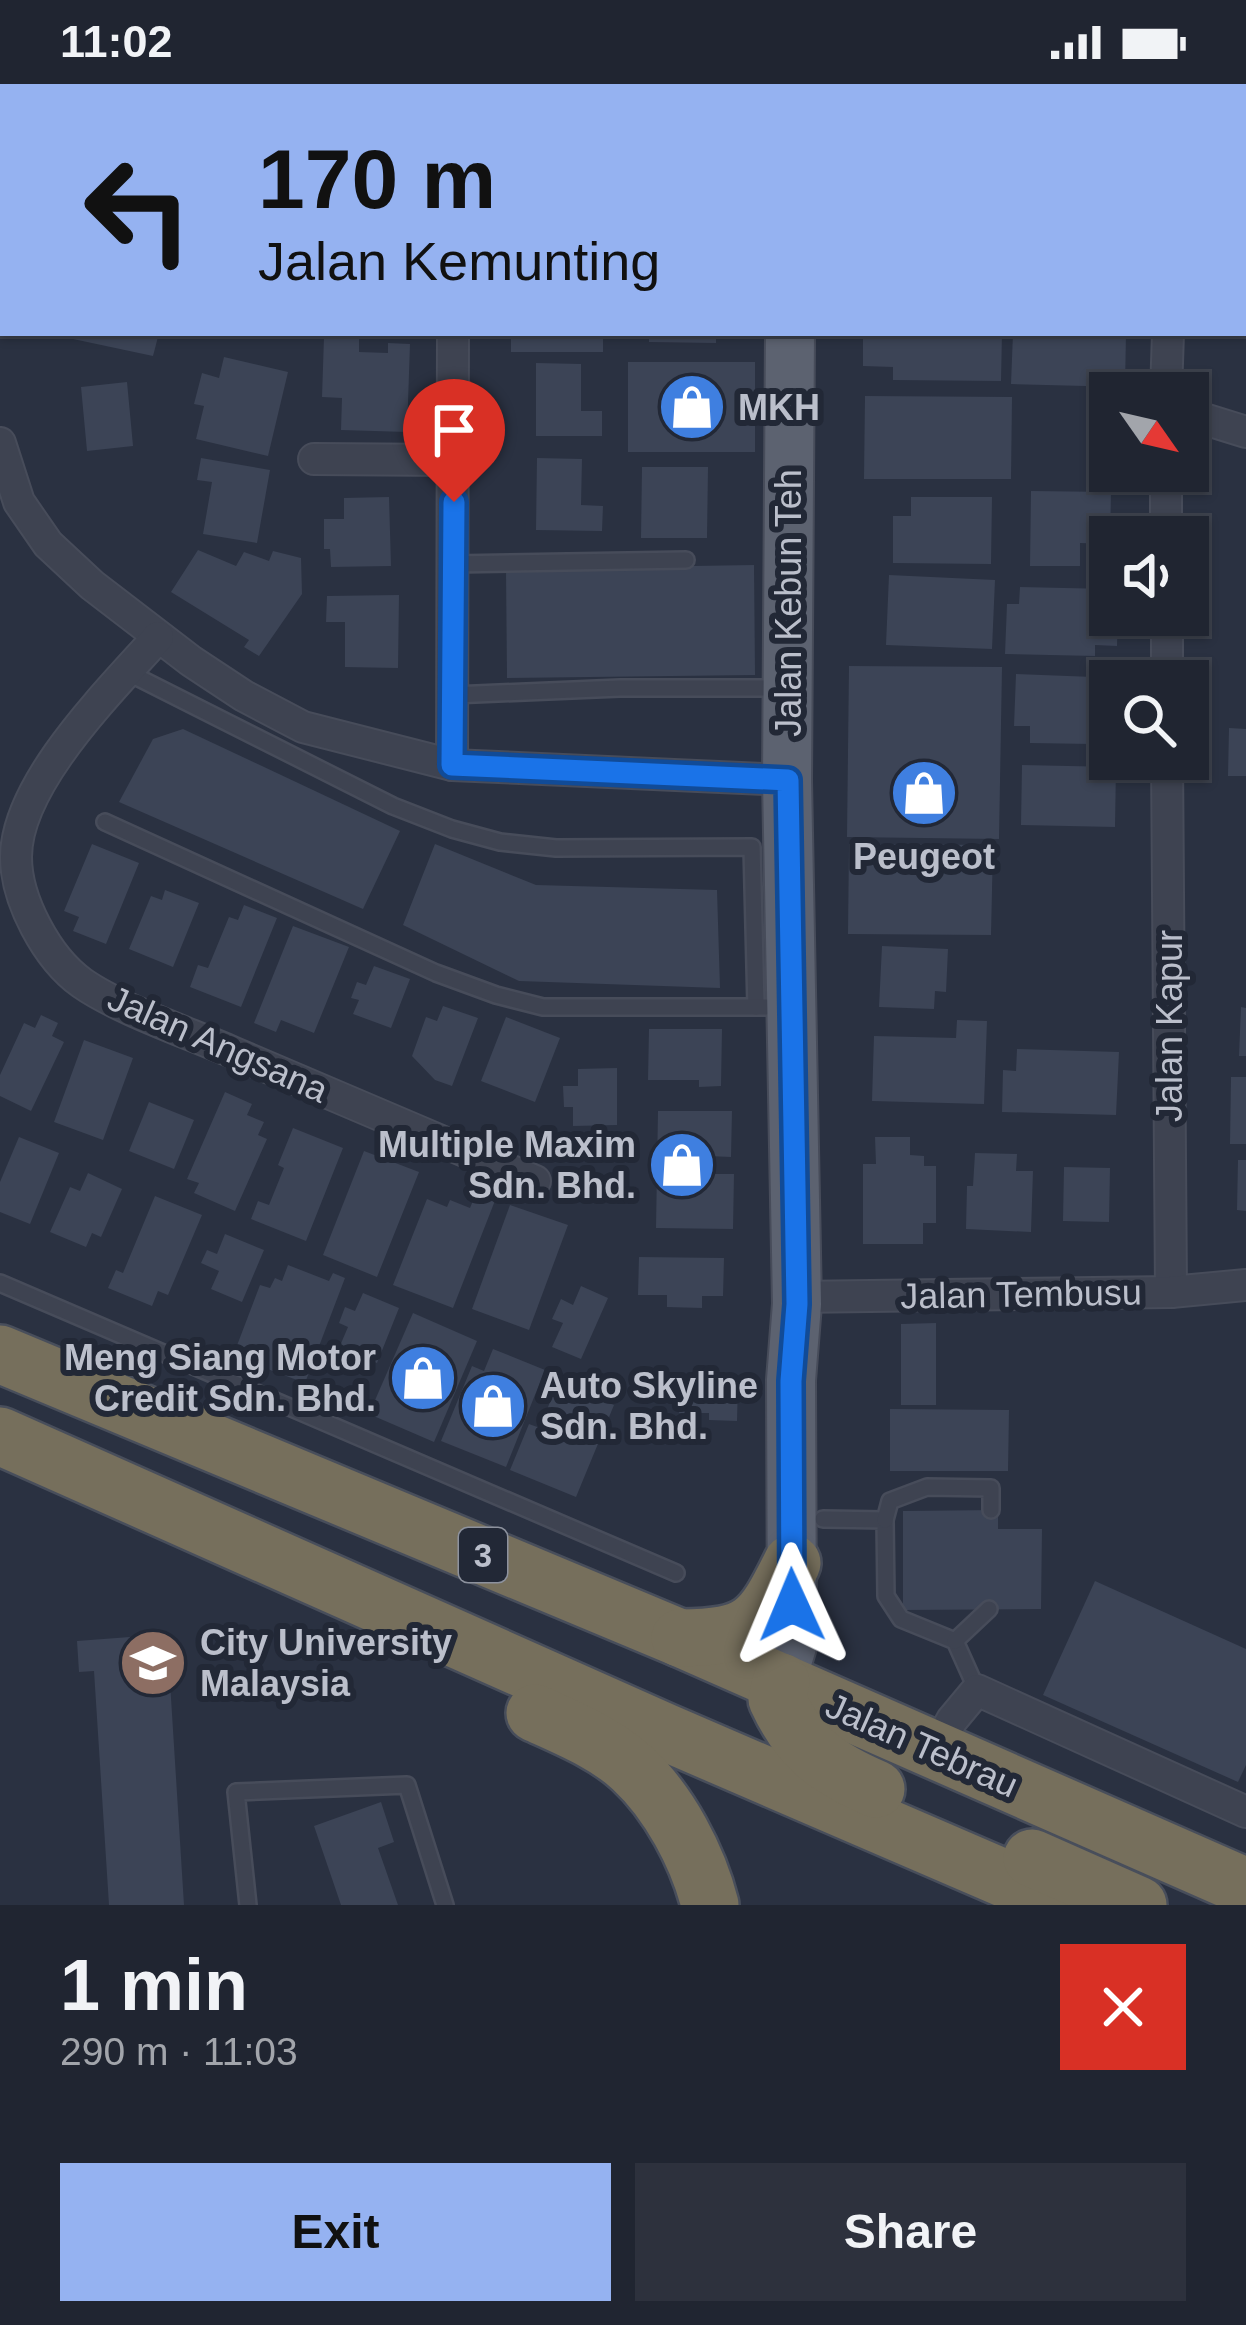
<!DOCTYPE html>
<html lang="en">
<head>
<meta charset="utf-8">
<style>
  :root { --surface:#202531; --page:#2d313d; --text:#f1f3f6; --muted:#a2a5ab; --line:#3d424d; --accent:#95b2f1 }
  body { margin:0; font-family:Arial,sans-serif; background:var(--page); color:var(--text); height:100vh; display:flex; flex-direction:column; font-size:45px; white-space:nowrap }
  * { box-sizing:border-box; margin:0 }
  p { font-size:39px; color:var(--muted) }
  .icon { flex:none; width:66px; height:66px; fill:none; stroke:currentColor; stroke-width:2; stroke-linecap:round; stroke-linejoin:round }
  .map { position:relative; height:1821px; overflow:hidden }
  .sheet { display:flex; flex-direction:column; background:var(--surface); flex:1 }
  .sheet>* { flex:none }
  .hud { position:absolute; left:0px; top:0px; width:1248px; height:252px; box-shadow:0 3px 9px #0004,0 0 0 3px var(--line); background:#95b2f1; color:#111; overflow:hidden }
  .needle { width:78px; rotate:124deg }
  .buttons { position:absolute; left:1089px; top:288px; display:grid; gap:24px }
  .buttons a { display:grid; place-items:center; width:120px; height:120px; border-radius:0px; background:var(--surface); box-shadow:0 3px 9px #0004,0 0 0 3px var(--line); font-size:60px }
  .pin { position:absolute; display:grid; place-items:center; width:102px; height:102px; color:#fff; margin:-123px -51px; border-radius:50% 50% 50% 0; rotate:-45deg; box-shadow:0 0 12px #0007 }
  .pin .icon { rotate:45deg }
  .me { position:absolute; width:132px; margin:-66px; rotate:359deg; stroke-linejoin:round; filter:drop-shadow(0 0 9px #0008) }
  .turn { display:flex; align-items:center; gap:42px; height:252px; padding:0 60px; font-size:54px }
  .turn .icon { width:156px; height:156px; stroke-width:2.5 }
  .turn b { display:block; font-size:84px; line-height:102px }
  .round { display:grid; place-items:center; flex:none; width:126px; height:126px; border-radius:0px; background:var(--page) }
  .headline { display:flex; align-items:center; justify-content:space-between; height:204px; padding:0 60px }
  h1 { font-size:72px; font-weight:600; line-height:90px }
  .action { display:flex; gap:24px; margin-top:auto; padding:24px 60px }
  .action a { flex:1; height:138px; border-radius:0px; background:var(--accent); color:#111; font-size:48px; font-weight:600; line-height:138px; text-align:center }
  .action a+a { background:var(--page); color:var(--text) }
  .status { display:flex; justify-content:space-between; align-items:center; height:84px; padding:0 60px; background:var(--surface); direction:ltr }
  .status svg { height:33px; fill:currentColor }
  .map>svg:first-child { display:block }
  .building { fill:#3c4456 }
  .lines { fill:none; stroke-linecap:round; stroke-linejoin:round }
  .lane-casing { stroke:#474c5a; stroke-width:20 }
  .street-casing { stroke:#474c5a; stroke-width:34 }
  .primary-casing { stroke:#474c5a; stroke-width:52 }
  .highway-casing { stroke:#484e5b; stroke-width:62 }
  .lane { stroke:#3e4351; stroke-width:15 }
  .street { stroke:#3e4351; stroke-width:30 }
  .primary { stroke:#5c6270; stroke-width:48 }
  .highway { stroke:#766f5c; stroke-width:57 }
  .route-casing { stroke:#114b97; stroke-width:30 }
  .route { stroke:#1a73e8; stroke-width:21 }
  .labels { text-anchor:middle; dominant-baseline:central; stroke-width:12; stroke-linejoin:round; paint-order:stroke }
  .shield { fill:#222836; stroke:#8d929e; stroke-width:3 }
  .shield-label { font-size:33px; font-weight:bold; fill:#bbbfcb }
  .poi-label { font-size:36px; font-weight:bold; fill:#bbbfcb; stroke:#222836; text-anchor:start }
  .street-label { font-size:36px; fill:#bbbfcb; stroke:#222836 }
</style>
</head>
<body>
<div class="status"><b>11:02</b><svg viewBox="0 0 49 12"><path d="M0 12V9h3v3zM5 12V6h3v6zM10 12V3h3v9zM15 12V0h3v12zM26 1h20v11H26zM47 4h2v5h-2z"/></svg></div>
<div class="map">
<svg width="1246" height="1821" viewBox="0 0 1246 1821">
  <rect width="100%" height="100%" fill="#2a3141"/>
  <g class="building">
    <polygon points="74,249 159,249 153,272 73,255"/>
    <rect x="511" y="249" width="92" height="19"/>
    <polygon points="649,249 716,249 716,259 649,258"/>
    <polygon points="863,249 1002,249 1001,297 893,296 893,283 863,282"/>
    <polygon points="1013,249 1126,249 1125,303 1011,300"/>
    <polygon points="324,253 359,254 359,268 388,269 388,259 410,260 407,348 341,346 342,314 322,313"/>
    <polygon points="224,273 288,288 268,372 196,355 204,322 194,320 202,289 219,294"/>
    <rect x="628" y="278" width="127" height="90"/>
    <polygon points="536,279 581,280 581,327 602,327 602,352 536,352"/>
    <polygon points="127,298 133,362 87,367 81,303"/>
    <polygon points="865,312 1012,313 1011,395 864,395"/>
    <polygon points="201,374 270,386 257,459 203,450 212,398 197,396"/>
    <polygon points="537,374 582,375 581,421 603,422 602,447 536,446"/>
    <polygon points="642,383 708,383 707,454 641,454"/>
    <polygon points="1031,407 1111,408 1110,460 1080,459 1080,482 1030,482"/>
    <polygon points="389,413 391,482 331,483 330,465 324,465 324,435 344,435 344,414"/>
    <polygon points="911,413 992,413 991,480 893,479 893,432 911,432"/>
    <polygon points="198,466 236,482 244,468 269,477 273,467 301,474 302,510 259,572 244,563 249,556 171,508"/>
    <polygon points="754,481 755,591 507,594 506,485"/>
    <polygon points="889,491 995,496 992,565 886,561"/>
    <polygon points="1020,503 1110,505 1110,531 1118,531 1117,562 1095,561 1095,572 1005,570 1007,520 1019,520"/>
    <polygon points="399,511 398,584 345,583 345,538 326,538 327,512"/>
    <polygon points="849,582 1002,583 999,755 847,753"/>
    <polygon points="1016,590 1094,593 1092,660 1030,659 1030,642 1014,642"/>
    <polygon points="1229,644 1246,645 1246,692 1228,692"/>
    <polygon points="183,645 400,747 363,825 119,718 153,655"/>
    <polygon points="1022,681 1116,683 1115,743 1021,741"/>
    <polygon points="92,760 139,779 106,860 73,847 79,833 64,827"/>
    <polygon points="435,760 536,801 717,806 720,904 519,897 403,841"/>
    <polygon points="849,760 993,761 991,851 848,850"/>
    <polygon points="165,806 199,819 173,883 129,865 151,812 162,816"/>
    <polygon points="244,821 277,834 241,923 190,903 198,881 208,884 229,833 238,836"/>
    <polygon points="293,842 349,863 314,949 281,936 276,948 254,939"/>
    <polygon points="882,862 948,865 946,908 935,907 934,925 879,923"/>
    <polygon points="374,882 410,895 391,944 353,930 359,916 351,914 357,898 366,901"/>
    <polygon points="443,922 478,934 452,1002 435,996 412,972 426,933 437,937"/>
    <polygon points="1241,923 1246,924 1246,972 1239,972"/>
    <polygon points="41,931 58,939 52,952 64,958 31,1027 0,1012 0,991 24,939 35,944"/>
    <polygon points="506,933 560,954 535,1018 481,997"/>
    <polygon points="957,936 987,937 984,1020 872,1017 874,952 956,954"/>
    <polygon points="649,945 722,945 721,1002 699,1003 699,996 648,996"/>
    <polygon points="84,956 133,974 103,1056 54,1038"/>
    <polygon points="1017,965 1119,968 1116,1031 1002,1028 1003,986 1016,987"/>
    <polygon points="617,984 617,1041 573,1042 573,1023 564,1023 563,1002 578,1002 578,985"/>
    <polygon points="1231,993 1246,993 1246,1060 1230,1060"/>
    <polygon points="225,1008 252,1020 247,1031 264,1038 258,1051 267,1055 235,1127 194,1109 199,1099 187,1095"/>
    <polygon points="149,1018 194,1036 174,1085 129,1067"/>
    <polygon points="658,1027 732,1027 731,1073 708,1072 708,1090 734,1090 733,1145 656,1144"/>
    <polygon points="293,1044 343,1064 306,1157 251,1135 258,1117 269,1121 284,1084 278,1081"/>
    <polygon points="19,1053 59,1069 30,1140 0,1128 0,1098"/>
    <polygon points="875,1053 910,1053 910,1071 924,1072 924,1082 936,1082 936,1139 923,1139 923,1160 863,1160 863,1080 876,1080"/>
    <polygon points="364,1067 419,1088 377,1193 323,1171"/>
    <polygon points="975,1069 1017,1070 1016,1087 1033,1087 1031,1148 966,1145 967,1102 973,1102"/>
    <polygon points="1238,1076 1246,1076 1246,1127 1237,1126"/>
    <polygon points="1064,1083 1110,1084 1109,1138 1063,1137"/>
    <polygon points="88,1089 122,1105 101,1153 92,1149 86,1163 50,1148 70,1103 80,1107"/>
    <polygon points="477,1107 496,1114 453,1224 393,1201 427,1115 447,1123 450,1116 470,1124"/>
    <polygon points="155,1112 202,1131 168,1211 158,1207 152,1222 108,1204 116,1186 123,1189"/>
    <polygon points="510,1121 568,1141 529,1246 472,1225"/>
    <polygon points="225,1150 264,1166 242,1218 211,1205 219,1187 201,1179 207,1166 217,1170"/>
    <polygon points="639,1173 724,1174 723,1212 702,1212 702,1224 667,1223 667,1211 638,1211"/>
    <polygon points="288,1181 329,1197 333,1189 345,1194 305,1299 233,1272 260,1201 270,1204 275,1194 282,1197"/>
    <polygon points="581,1202 608,1214 581,1275 552,1263 563,1239 552,1235 561,1215 573,1221"/>
    <polygon points="363,1209 399,1224 377,1279 339,1264 348,1243 339,1239 345,1223 355,1227"/>
    <polygon points="413,1229 477,1257 434,1358 369,1330"/>
    <polygon points="936,1239 936,1321 901,1321 901,1240"/>
    <polygon points="493,1265 545,1286 506,1383 441,1357 472,1282 484,1287"/>
    <polygon points="680,1298 738,1299 737,1337 709,1336 709,1329 679,1329"/>
    <polygon points="573,1304 614,1321 576,1413 510,1386 529,1340 540,1344 553,1310 568,1316"/>
    <polygon points="890,1325 1009,1326 1008,1387 890,1387"/>
    <polygon points="998,1426 998,1445 1042,1445 1041,1525 903,1526 903,1427"/>
    <polygon points="1095,1497 1246,1565 1246,1681 1238,1698 1043,1611"/>
    <polygon points="130,1553 132,1572 159,1570 161,1599 170,1598 184,1821 109,1821 94,1587 79,1588 77,1557"/>
    <polygon points="381,1718 394,1758 378,1764 398,1821 341,1821 314,1742"/>
  </g>
  <g class="lines">
    <g class="lane-casing">
      <g id="lane">
        <polyline points="454,480 686,476"/>
        <polyline points="127,588 393,722 452,745 500,758 556,764 752,763 756,923"/>
        <polyline points="453,611 620,604 780,604"/>
        <polyline points="105,738 436,889 496,911 543,923 766,923"/>
        <polyline points="0,1199 676,1489"/>
        <polyline points="823,1435 885,1436 886,1512 901,1535 955,1557 977,1606"/>
        <polyline points="885,1436 890,1417 927,1403 991,1404 991,1426"/>
        <polyline points="955,1557 989,1525"/>
        <polyline points="248,1821 236,1708 407,1701 445,1821"/>
      </g>
    </g>
    <g class="street-casing">
      <g id="street">
        <polyline points="451,0 451,3"/>
        <polyline points="38,3 39,0"/>
        <polyline points="1178,3 1178,0"/>
        <polyline points="0,190 3,175"/>
        <polyline points="1166,309 1168,249"/>
        <polyline points="1188,330 1246,348"/>
        <polyline points="0,359 19,418 48,460 92,501 191,577 244,612 303,643 452,681 787,696"/>
        <polyline points="314,375 453,376"/>
        <polyline points="1166,387 1166,453"/>
        <polyline points="1167,531 1167,597"/>
        <path d="M158,553c-47,53 -142,146 -142,220 0,43 31,101 66,126 37,26 107,50 150,69 101,43 202,86 303,129"/>
        <polyline points="1167,675 1171,1208"/>
        <polyline points="452,681 453,249"/>
        <polyline points="796,1213 1171,1208 1246,1201"/>
        <polyline points="935,1667 952,1636 977,1606 1246,1728"/>
      </g>
    </g>
    <g class="primary-casing">
      <g id="primary">
        <polyline points="791,3 791,0"/>
        <polyline points="781,1598 792,1562 791,1296 797,1220 787,696 790,249"/>
      </g>
    </g>
    <g class="highway-casing">
      <g id="highway">
        <polyline points="0,1270 680,1554 1246,1803"/>
        <polyline points="0,1352 665,1648 1066,1821"/>
        <path d="M680,1554c72,-1 81,-12 112,-75"/>
        <path d="M781,1598l-4,17c23,50 50,69 99,90"/>
        <path d="M535,1629c33,15 70,30 97,55 37,34 66,89 78,137"/>
        <polyline points="1032,1774 1138,1821"/>
      </g>
    </g>
    <use href="#lane" class="lane"/>
    <use href="#street" class="street"/>
    <use href="#primary" class="primary"/>
    <use href="#highway" class="highway"/>
  </g>
  <g class="lines">
    <g class="route-casing">
      <polyline id="route" points="454,418 452,681 788,696 797,1220 791,1297 792,1521"/>
    </g>
    <use href="#route" class="route"/>
  </g>
  <defs>
    <g id="shop-disc" transform="scale(3.45)"><circle r="9.5" fill="#3f7fe0" stroke="#222836"/><path d="M-5-2.5h2.3a2.7 3.5 0 0 1 5.4 0H5L5.5 6h-11ZM-1.5-2.5h3a1.5 2.3 0 0 0-3 0Z" fill="#fff"/></g>
    <g id="university-disc" transform="scale(3.45)"><circle r="9.5" fill="#8d6e63" stroke="#222836"/><path d="M0-5L7-2L0 1L-7-2ZM-4 1L0 2.5L4 1V4Q0 6-4 4Z" fill="#fff"/></g>
  </defs>
  <g fill-rule="evenodd">
    <use href="#shop-disc" x="692" y="323"/>
    <use href="#shop-disc" x="924" y="709"/>
    <use href="#shop-disc" x="682" y="1081"/>
    <use href="#shop-disc" x="423" y="1294"/>
    <use href="#shop-disc" x="493" y="1322"/>
    <use href="#university-disc" x="153" y="1579"/>
  </g>
  <g class="labels">
    <rect class="shield" x="459" y="1444" width="48" height="54" rx="9"/>
    <g class="shield-label">
      <text x="483" y="1471">3</text>
    </g>
    <g class="poi-label">
      <text x="738" y="323">MKH</text>
      <text x="924" y="772" text-anchor="middle">Peugeot</text>
      <text x="636" y="1060" text-anchor="end">Multiple Maxim<tspan x="636" dy="41">Sdn. Bhd.</tspan></text>
      <text x="376" y="1273" text-anchor="end">Meng Siang Motor<tspan x="376" dy="41">Credit Sdn. Bhd.</tspan></text>
      <text x="540" y="1301">Auto Skyline<tspan x="540" dy="41">Sdn. Bhd.</tspan></text>
      <text x="200" y="1558">City University<tspan x="200" dy="41">Malaysia</tspan></text>
    </g>
    <g class="street-label">
      <text transform="translate(788 519) rotate(-90)">Jalan Kebun Teh</text>
      <text transform="translate(1169 942) rotate(-90)">Jalan Kapur</text>
      <text transform="translate(218 960) rotate(24)">Jalan Angsana</text>
      <text transform="translate(1021 1210) rotate(-1)">Jalan Tembusu</text>
      <text transform="translate(922 1661) rotate(24)">Jalan Tebrau</text>
    </g>
  </g>
</svg>
<div class="buttons">
<a><svg class="needle" viewBox="-14 -14 28 28"><path d="M0-13l5 13h-10z" fill="#e53935"/><path d="M0 13l5-13h-10z" fill="#a2a5ab"/></svg></a>
<a><svg class="icon" aria-label="sound" viewBox="0 0 24 24"><path d="M4 9h4l5-4v14l-5-4H4zM17 9q2 3 0 6"/></svg></a>
<a><svg class="icon" aria-label="search" viewBox="0 0 24 24"><circle cx="10" cy="10" r="6"/><path d="M15 15l6 6"/></svg></a>
</div>
<div class="pin" style="left:454px;top:418px;background:#d93025"><svg class="icon" aria-label="arrive" viewBox="0 0 24 24"><path d="M6 21V4h12l-3 4 3 4H6"/></svg></div>
<svg class="me" style="left:792px;top:1521px" viewBox="-20 -20 40 40"><path d="M0-17L14 15 0 8-14 15z" fill="#1a73e8" stroke="#fff" stroke-width="4"/></svg>
<div class="hud">
<div class="turn"><svg class="icon" aria-label="left" viewBox="0 0 24 24"><path d="M17 20v-9H6M10 6l-5 5 5 5"/></svg><div><b>170 m</b>Jalan Kemunting</div></div>
</div>
</div>
<section class="sheet">
<div class="headline"><div><h1>1 min</h1><p>290 m · 11:03</p></div><a class="round" style="background:#d93025;color:#fff"><svg class="icon" aria-label="close" viewBox="0 0 24 24"><path d="M6 6l12 12M18 6L6 18"/></svg></a></div>
<div class="action"><a>Exit</a><a>Share</a></div>
</section>
</body>
</html>
